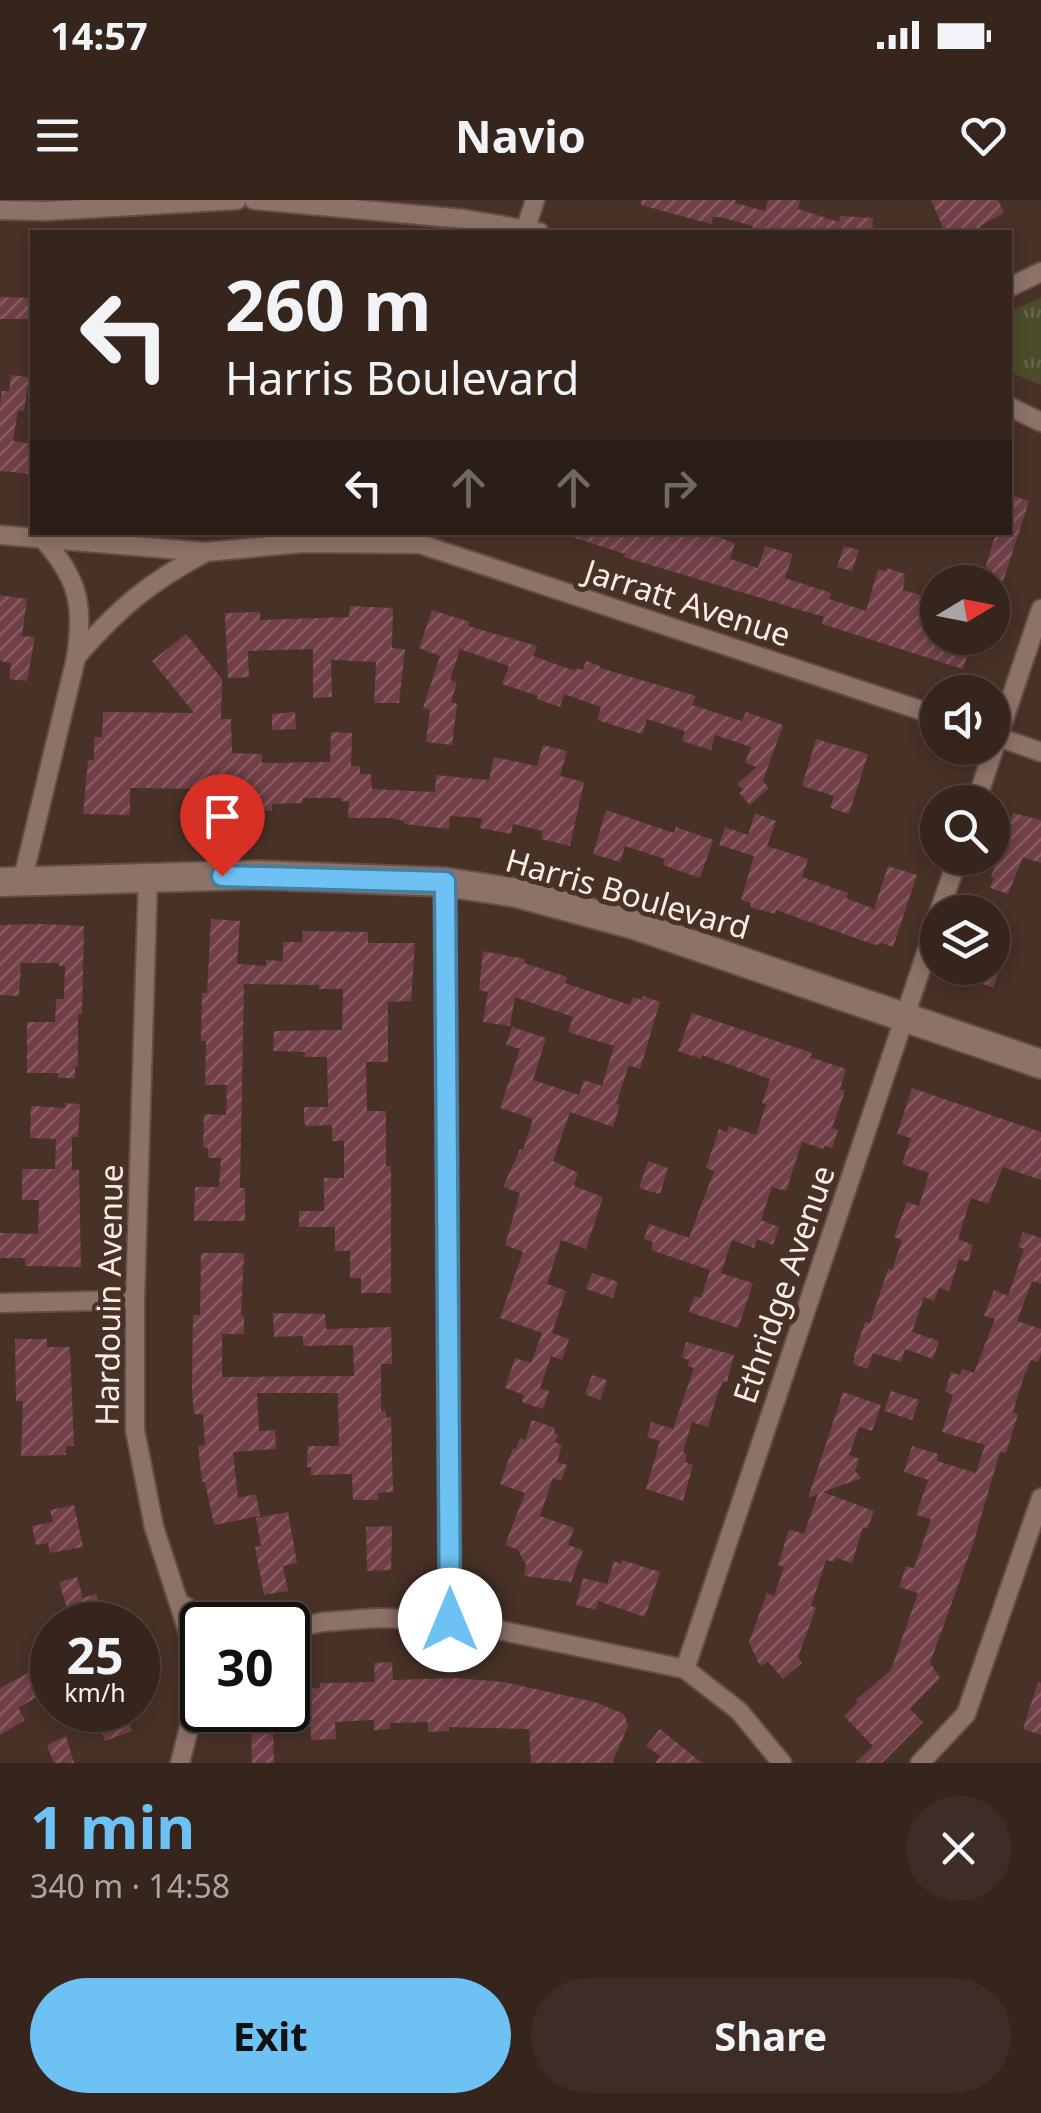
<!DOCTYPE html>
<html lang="en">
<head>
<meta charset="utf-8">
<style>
  :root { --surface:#36251d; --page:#3d2d26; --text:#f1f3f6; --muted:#aaa5a4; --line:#50423b; --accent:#6ec2f3 }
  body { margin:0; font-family:"Noto Sans",sans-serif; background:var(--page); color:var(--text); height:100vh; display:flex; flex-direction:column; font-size:38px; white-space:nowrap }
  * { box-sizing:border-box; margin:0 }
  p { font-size:32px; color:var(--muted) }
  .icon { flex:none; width:55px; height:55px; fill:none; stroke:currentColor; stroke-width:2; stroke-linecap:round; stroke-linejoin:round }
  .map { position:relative; height:1563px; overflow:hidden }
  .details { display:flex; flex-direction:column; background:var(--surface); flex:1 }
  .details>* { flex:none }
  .hud { position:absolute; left:30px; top:30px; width:982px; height:305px; border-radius:0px; box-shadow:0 5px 15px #0003,0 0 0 2px var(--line); background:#36251d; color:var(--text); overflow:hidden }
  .needle { width:65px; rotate:80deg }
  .controls { position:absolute; left:920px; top:365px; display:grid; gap:20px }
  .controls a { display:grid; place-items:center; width:90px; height:90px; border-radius:50%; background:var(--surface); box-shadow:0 5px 15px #0003,0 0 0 2px var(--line); font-size:50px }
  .speed { position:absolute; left:30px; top:1402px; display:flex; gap:20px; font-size:50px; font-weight:700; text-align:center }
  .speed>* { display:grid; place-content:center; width:130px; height:130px; border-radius:50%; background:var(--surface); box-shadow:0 5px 15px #0003,0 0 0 2px var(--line); line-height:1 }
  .speed small { font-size:25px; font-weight:400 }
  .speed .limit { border:5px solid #111; border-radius:15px; background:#fff; color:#111 }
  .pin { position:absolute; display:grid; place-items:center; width:85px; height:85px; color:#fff; margin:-102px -42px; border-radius:50% 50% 50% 0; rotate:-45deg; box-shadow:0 0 10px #0007 }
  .pin .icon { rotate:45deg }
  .me { position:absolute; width:110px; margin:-55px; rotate:0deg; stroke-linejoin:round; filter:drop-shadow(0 0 8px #0008) }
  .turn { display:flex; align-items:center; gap:35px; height:210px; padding:0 30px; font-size:45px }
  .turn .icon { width:130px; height:130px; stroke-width:2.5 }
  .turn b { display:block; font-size:70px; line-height:85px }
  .lanes { display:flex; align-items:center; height:95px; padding:0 30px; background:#0003; justify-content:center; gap:50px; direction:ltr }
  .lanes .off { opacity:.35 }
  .round { display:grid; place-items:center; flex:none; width:105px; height:105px; border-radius:52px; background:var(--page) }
  .head { display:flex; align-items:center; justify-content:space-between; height:170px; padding:0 30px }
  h1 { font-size:60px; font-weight:700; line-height:75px; color:var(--accent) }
  .cta { display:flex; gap:20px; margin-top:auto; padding:20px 30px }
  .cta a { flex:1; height:115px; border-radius:60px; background:var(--accent); color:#111; font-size:40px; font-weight:700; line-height:115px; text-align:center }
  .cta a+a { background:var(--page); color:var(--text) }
  .status { display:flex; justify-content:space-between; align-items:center; height:70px; padding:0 50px; background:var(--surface); direction:ltr }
  .status svg { height:28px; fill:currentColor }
  header { display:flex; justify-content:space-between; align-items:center; height:130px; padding:0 30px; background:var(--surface); font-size:45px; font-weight:700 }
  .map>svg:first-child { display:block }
  .grass { fill:url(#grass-tufts) }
  .building { fill:url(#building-hatch) }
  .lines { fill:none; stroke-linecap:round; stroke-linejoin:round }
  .street-casing { stroke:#634f47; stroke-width:22 }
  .secondary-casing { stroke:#634f47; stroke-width:32 }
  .street { stroke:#8d7268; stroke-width:18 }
  .secondary { stroke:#8d7268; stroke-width:28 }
  .route-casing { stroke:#487e9e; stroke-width:25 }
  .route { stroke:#6ec2f3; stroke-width:18 }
  .labels { text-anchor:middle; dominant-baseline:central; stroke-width:10; stroke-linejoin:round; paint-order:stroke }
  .street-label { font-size:32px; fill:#fbebe5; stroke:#483127 }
</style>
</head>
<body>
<div class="status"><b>14:57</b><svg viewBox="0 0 49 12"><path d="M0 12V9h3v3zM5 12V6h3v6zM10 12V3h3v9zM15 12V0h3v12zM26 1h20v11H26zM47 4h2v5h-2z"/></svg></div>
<header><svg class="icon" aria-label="menu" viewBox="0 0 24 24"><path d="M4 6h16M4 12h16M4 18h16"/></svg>Navio<svg class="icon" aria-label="heart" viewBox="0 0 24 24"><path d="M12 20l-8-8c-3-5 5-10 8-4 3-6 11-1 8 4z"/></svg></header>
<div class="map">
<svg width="1041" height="1563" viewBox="0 0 1041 1563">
  <defs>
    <pattern id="grass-tufts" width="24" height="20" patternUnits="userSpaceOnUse" patternTransform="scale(2.5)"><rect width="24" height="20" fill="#4c4c2b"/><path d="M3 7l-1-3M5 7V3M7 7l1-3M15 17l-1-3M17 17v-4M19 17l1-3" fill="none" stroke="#67664a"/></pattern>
    <pattern id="building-hatch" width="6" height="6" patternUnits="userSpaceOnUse" patternTransform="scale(2.5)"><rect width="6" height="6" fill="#713f48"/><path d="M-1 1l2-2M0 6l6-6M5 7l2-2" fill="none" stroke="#865b62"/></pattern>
  </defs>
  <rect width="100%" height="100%" fill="#483127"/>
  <polygon class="grass" points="1041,97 1041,185 1010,172 1010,112"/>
  <g class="building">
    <polygon points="642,0 736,0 735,3 765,11 768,0 800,0 798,9 839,22 840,16 873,18 872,32 750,32 753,26 720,17 713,17 711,24 641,5"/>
    <polygon points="931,0 998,0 1004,13 980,26 983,32 945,32"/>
    <polygon points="0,97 32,98 32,119 0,119"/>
    <polygon points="11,175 29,177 24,211 18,210 13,241 32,244 32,274 0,271 0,206 2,191 9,191"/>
    <polygon points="1010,295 1029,301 995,406 992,405 992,376 984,373 996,332 1010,332"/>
    <polygon points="569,332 705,332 735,343 730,359 758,368 765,346 793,354 785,378 831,393 829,399 866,411 878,369 887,371 887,368 905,374 903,390 923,396 921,405 938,411 938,438 973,438 963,469 822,424 824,417 624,357 625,354 569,336"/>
    <polygon points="844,346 859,350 852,371 837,367"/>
    <polygon points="0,395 27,399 22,436 35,437 27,481 9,479 11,463 0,461"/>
    <polygon points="350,406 393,408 392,448 405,449 399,503 374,503 376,462 331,460 332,497 313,498 313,449 248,451 249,477 228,478 225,413 260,412 260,420 349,417"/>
    <polygon points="432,410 470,422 468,426 537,446 533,456 575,471 576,468 583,470 586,461 600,466 600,468 696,496 692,505 742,521 746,512 783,525 763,581 769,588 750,605 739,593 743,590 737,584 757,567 745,563 751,547 715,535 711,550 682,541 685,531 647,519 642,534 597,520 601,507 564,494 560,507 537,499 538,496 502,484 509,466 460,449 450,480 457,482 451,502 457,504 452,545 426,542 430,510 423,508 440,456 419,448"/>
    <polygon points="186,434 222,479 221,519 231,519 232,553 262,554 262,563 330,562 331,532 352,533 351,566 360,566 360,574 371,574 372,589 435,592 436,575 489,580 494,557 537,566 543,545 567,551 560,576 584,582 570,646 541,639 543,631 513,624 511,634 480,628 482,618 450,616 449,629 404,624 404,621 390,618 348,618 349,601 341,601 341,598 303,598 303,603 272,604 272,611 224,610 221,589 130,588 130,615 83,614 88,560 94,560 94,537 102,537 103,512 194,513 152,461"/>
    <polygon points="295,512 296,529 272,530 272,514"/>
    <polygon points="816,539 868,554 849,614 830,608 834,596 802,586"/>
    <polygon points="606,610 674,633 676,627 713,640 700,678 663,665 665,659 625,646 620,662 593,654"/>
    <polygon points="755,613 776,621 767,646 808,659 802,677 848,693 846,698 874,709 888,666 917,675 893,747 882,743 875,745 776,710 775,714 750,707 751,703 741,700 754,656 719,645 725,627 748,635"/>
    <polygon points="1013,613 1041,620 1041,663 1023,657 1008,694 990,688 994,678 991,677"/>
    <polygon points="211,719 240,721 237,764 266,766 266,760 283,761 283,742 302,742 303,731 368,732 368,743 415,743 411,801 388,802 388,862 366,862 367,911 386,911 386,966 391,966 391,1093 361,1093 361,1078 350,1078 350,1051 335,1051 335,1027 299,1027 299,1011 324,1011 324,978 344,978 344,941 332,941 332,925 306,926 304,921 304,907 328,907 327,857 305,857 305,852 273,851 274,831 342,830 343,789 319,789 319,785 244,784 240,988 245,988 245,1021 194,1021 195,987 219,987 221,958 208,958 208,948 203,947 204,914 226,915 227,885 205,885 206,841 201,841 202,793 207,793"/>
    <polygon points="43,724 84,726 82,814 78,814 78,866 75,866 75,878 58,878 58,873 27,873 27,822 55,822 56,799 64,799 65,766 59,766 59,763 21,763 19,796 0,795 0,725"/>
    <polygon points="483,751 525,759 524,763 567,777 565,783 630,805 633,797 642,800 643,796 660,802 640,869 629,865 616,904 620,905 613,927 570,912 553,961 578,973 574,986 603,997 586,1049 561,1040 547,1084 566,1091 552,1133 569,1139 562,1160 551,1156 540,1188 549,1191 543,1209 522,1202 524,1195 505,1188 515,1158 531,1163 542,1133 500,1118 523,1052 505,1045 520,993 503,987 520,949 523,950 533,919 500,908 520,849 506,845 512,827 546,838 533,880 579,895 584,880 602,886 614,846 568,832 573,817 515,797 510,826 483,822 488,792 479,790"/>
    <polygon points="943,768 1000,768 993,788"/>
    <polygon points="692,813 812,853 810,857 846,869 840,889 845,891 832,928 838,930 832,948 824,946 823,949 802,942 786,991 772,987 761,1020 779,1027 773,1045 757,1039 754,1048 732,1040 721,1073 753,1083 738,1128 689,1112 694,1096 701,1098 710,1070 651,1050 653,1042 644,1039 649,1024 689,1038 714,971 706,968 719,929 727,932 729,926 756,935 766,904 762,903 770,879 702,855 701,859 678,851"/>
    <polygon points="912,888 1041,932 1041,980 1003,967 988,1004 971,998 958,1039 973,1045 968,1062 959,1059 949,1091 939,1088 934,1101 924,1097 912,1132 939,1141 933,1159 905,1149 901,1162 873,1153 868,1169 853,1164 855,1152 865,1122 870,1123 888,1069 892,1070 902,1040 894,1037 907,1002 919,1006 929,973 902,964 911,938 897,934"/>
    <polygon points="65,903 80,904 78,937 72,937 72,970 79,970 81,1067 25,1066 25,1058 0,1058 0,1033 38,1034 39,1000 22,1000 22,969 55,969 56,939 30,938 31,906 65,908"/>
    <polygon points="648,961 668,968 660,994 639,988"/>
    <polygon points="1023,1032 1041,1038 1041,1084 1032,1081 1017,1121 1041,1129 1041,1154 1038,1162 1031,1160 1023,1179 1013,1212 1018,1214 1006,1253 1000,1252 973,1344 930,1463 940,1478 910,1509 923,1522 882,1563 855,1563 873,1546 844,1516 858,1502 856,1500 891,1470 918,1393 899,1387 906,1366 914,1368 931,1319 916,1315 928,1280 904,1272 912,1246 938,1254 937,1261 976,1273 985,1245 942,1232 953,1195 945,1192 951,1172 960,1175 962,1169 974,1173 995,1119 984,1116 994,1090 1008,1096 1024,1049 1018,1047"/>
    <polygon points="201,1053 244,1053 241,1115 244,1115 244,1134 222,1134 222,1177 354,1176 353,1145 303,1146 303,1136 274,1137 273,1113 325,1114 326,1129 391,1127 392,1164 381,1164 381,1211 386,1211 386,1218 391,1217 393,1292 378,1293 378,1300 353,1300 352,1274 311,1275 311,1267 307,1267 308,1246 339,1246 338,1193 257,1193 259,1231 275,1230 276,1249 233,1252 238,1298 256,1294 260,1316 214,1325 205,1282 202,1282 198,1246 205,1245 203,1214 194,1214 192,1189 193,1115 200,1115"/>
    <polygon points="592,1073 618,1082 613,1098 586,1089"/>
    <polygon points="15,1139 47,1139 47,1147 70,1147 74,1246 66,1246 66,1255 21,1256 23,1201 16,1201"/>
    <polygon points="686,1142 734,1155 727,1182 723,1181 717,1195 708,1227 692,1222 683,1252 687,1254 685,1262 693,1265 683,1301 646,1289 660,1241 647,1237 651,1222 673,1229 694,1168 688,1166 689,1160 682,1158"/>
    <polygon points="592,1175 607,1180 600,1200 585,1194"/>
    <polygon points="891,1191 919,1200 912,1220 884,1211"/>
    <polygon points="843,1192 881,1205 872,1231 859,1227 849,1255 859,1259 855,1271 861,1278 823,1292 874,1311 867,1329 863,1327 852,1363 836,1358 834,1362 826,1360 811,1406 816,1408 798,1457 802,1463 783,1479 768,1462 760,1466 749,1442 767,1393 774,1396 784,1367 778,1365 789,1329 804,1334 818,1294 808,1298"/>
    <polygon points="532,1220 555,1228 554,1233 558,1234 555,1242 562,1245 557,1262 567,1265 561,1281 553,1278 540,1316 574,1328 568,1345 583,1350 571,1382 524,1376 526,1364 517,1349 505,1345 525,1293 500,1284 513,1248 516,1249 520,1238 525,1240"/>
    <polygon points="74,1305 83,1347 50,1353 48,1343 36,1345 32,1326 53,1322 50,1310"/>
    <polygon points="288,1312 297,1363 283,1366 288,1391 264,1395 255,1347 261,1346 256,1318"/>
    <polygon points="392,1326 391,1370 367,1371 366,1327"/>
    <polygon points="622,1360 660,1372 645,1417 598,1401 596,1410 576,1405 583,1378 607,1384 614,1361 621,1364"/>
    <polygon points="77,1377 83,1398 96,1394 106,1425 72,1425 59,1382"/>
    <polygon points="392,1462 393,1480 455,1478 504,1482 595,1502 624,1514 628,1526 612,1563 531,1563 529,1529 449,1527 449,1531 428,1532 428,1522 390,1523 390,1529 374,1530 374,1520 335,1522 336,1539 311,1540 311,1527 273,1528 274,1563 252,1563 251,1510 294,1510 293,1489 320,1488 320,1483 375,1482 374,1463"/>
    <polygon points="30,1472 43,1493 18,1508 25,1520 0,1535 0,1488"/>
    <polygon points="1038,1482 1041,1483 1041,1535 1023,1529"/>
    <polygon points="94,1510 125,1510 132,1531 105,1541"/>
    <polygon points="660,1529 702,1563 655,1563 660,1556 646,1546"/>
    <polygon points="66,1536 74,1563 54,1563 47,1545"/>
  </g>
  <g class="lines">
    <g class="street-casing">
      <g id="street">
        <polyline points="254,0 464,19 539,32"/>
        <polyline points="0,10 46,11 237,0"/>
        <polyline points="526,28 535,0"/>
        <polyline points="1010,87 1041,72"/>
        <polyline points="1010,207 1041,222"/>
        <polyline points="0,335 206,352 303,343 420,344 938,516"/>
        <path d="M76,457c43,-49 72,-74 130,-105"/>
        <polyline points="992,535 1041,552"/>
        <polyline points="976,602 1041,409"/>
        <polyline points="148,677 135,1100 135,1230 154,1327 192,1444 193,1512 180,1563"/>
        <path d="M22,682l54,-224c8,-52 3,-78 -32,-118"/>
        <polyline points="445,682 451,1420"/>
        <polyline points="939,712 958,658"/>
        <polyline points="0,1103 135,1100"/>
        <polyline points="181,1404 216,1425"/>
        <polyline points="288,1429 323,1422 376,1418 451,1420 685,1469 739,1511 782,1563"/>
        <polyline points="685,1469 938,718"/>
        <polyline points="920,1563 966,1514 1041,1298"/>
      </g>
    </g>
    <g class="secondary-casing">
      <polyline id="secondary" points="0,682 259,675 445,682 517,693 635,725 1041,864"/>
    </g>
    <use href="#street" class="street"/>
    <use href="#secondary" class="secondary"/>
  </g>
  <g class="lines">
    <g class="route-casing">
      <polyline id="route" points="222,676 445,682 450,1420"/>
    </g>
    <use href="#route" class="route"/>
  </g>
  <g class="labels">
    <g class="street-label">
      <text transform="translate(688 402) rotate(18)">Jarratt Avenue</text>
      <text transform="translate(628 693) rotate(16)">Harris Boulevard</text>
      <text transform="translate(783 1084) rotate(-71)">Ethridge Avenue</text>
      <text transform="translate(108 1095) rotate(-89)">Hardouin Avenue</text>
    </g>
  </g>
</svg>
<div class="controls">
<a><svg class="needle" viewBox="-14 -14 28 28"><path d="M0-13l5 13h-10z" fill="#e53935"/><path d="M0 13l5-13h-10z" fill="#aaa5a4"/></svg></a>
<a><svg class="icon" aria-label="sound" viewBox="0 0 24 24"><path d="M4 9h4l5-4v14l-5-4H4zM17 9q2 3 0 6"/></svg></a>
<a><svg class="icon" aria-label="search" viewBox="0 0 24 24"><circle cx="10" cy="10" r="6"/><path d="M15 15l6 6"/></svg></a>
<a><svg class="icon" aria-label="layers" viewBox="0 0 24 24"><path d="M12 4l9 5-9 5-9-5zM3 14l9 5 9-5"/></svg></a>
</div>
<div class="speed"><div>25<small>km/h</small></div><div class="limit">30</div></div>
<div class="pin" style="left:222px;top:676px;background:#d93025"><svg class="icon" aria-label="arrive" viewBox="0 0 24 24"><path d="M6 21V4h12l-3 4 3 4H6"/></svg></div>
<svg class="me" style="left:450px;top:1420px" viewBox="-20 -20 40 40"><circle r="19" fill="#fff"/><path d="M0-13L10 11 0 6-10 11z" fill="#6ec2f3"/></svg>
<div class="hud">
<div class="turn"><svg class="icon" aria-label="left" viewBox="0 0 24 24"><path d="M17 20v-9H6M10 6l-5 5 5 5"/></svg><div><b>260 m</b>Harris Boulevard</div></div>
<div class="lanes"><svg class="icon" aria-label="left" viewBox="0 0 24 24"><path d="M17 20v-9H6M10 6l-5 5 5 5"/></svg><svg class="icon off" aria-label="ahead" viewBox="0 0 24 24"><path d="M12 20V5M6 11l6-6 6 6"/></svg><svg class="icon off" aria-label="ahead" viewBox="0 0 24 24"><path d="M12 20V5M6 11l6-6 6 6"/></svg><svg class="icon off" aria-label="right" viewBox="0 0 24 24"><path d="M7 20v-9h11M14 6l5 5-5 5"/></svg></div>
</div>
</div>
<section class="details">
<div class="head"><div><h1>1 min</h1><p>340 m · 14:58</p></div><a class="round"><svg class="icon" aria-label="close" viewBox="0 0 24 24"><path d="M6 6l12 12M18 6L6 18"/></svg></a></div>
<div class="cta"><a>Exit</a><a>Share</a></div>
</section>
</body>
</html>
